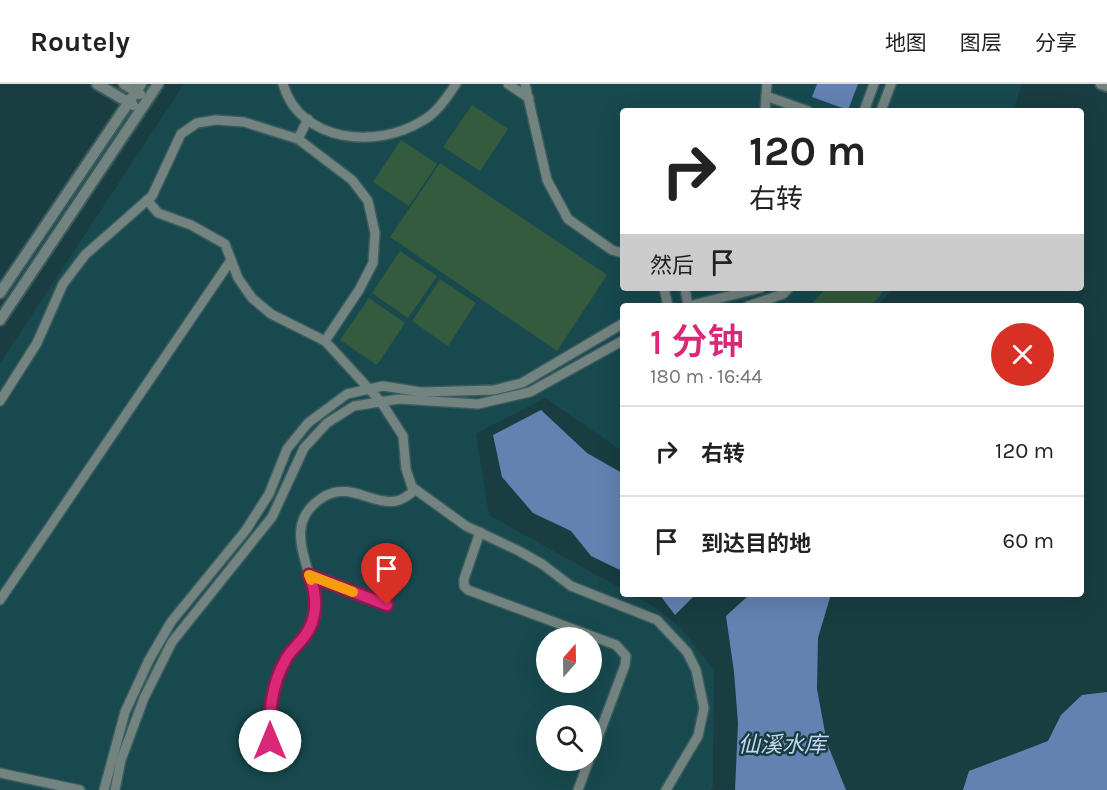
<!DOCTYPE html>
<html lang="zh">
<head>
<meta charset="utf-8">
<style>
  :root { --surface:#fff; --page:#f6f6f6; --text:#222; --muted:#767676; --line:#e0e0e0; --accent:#db2777 }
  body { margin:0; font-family:Karla,"Noto Sans SC",sans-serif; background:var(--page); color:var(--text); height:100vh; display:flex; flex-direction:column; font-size:22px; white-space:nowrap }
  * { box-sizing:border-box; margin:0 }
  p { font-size:20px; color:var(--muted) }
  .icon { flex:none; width:33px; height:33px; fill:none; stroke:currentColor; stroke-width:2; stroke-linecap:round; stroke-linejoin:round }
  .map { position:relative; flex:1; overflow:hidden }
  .sheet { position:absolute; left:620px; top:219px; width:464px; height:294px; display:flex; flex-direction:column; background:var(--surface); border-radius:6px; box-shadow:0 6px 24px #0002 }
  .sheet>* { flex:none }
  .top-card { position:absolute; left:620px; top:24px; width:464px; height:183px; border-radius:6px; box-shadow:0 6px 24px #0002; background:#fff; color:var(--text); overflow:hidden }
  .needle { width:39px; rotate:20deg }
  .buttons { position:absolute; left:536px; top:543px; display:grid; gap:12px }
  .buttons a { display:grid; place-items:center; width:66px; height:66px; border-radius:50%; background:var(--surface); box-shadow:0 6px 24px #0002; font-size:30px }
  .pin { position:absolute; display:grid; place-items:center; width:51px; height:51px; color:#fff; margin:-62px -26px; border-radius:50% 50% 50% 0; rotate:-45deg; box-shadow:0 0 6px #0007 }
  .pin .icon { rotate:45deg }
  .me { position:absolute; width:66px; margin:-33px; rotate:0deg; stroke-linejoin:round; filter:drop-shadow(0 0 4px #0008) }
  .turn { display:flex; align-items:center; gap:21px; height:126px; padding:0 30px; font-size:27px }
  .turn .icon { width:78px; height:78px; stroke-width:2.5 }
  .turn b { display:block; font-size:42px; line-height:51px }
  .then { display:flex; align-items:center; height:57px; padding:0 30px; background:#0003; gap:12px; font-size:22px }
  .round { display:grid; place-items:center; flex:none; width:63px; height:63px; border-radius:32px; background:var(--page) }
  .overview { display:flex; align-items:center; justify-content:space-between; height:102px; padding:0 30px }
  h1 { font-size:36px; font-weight:600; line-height:45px; color:var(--accent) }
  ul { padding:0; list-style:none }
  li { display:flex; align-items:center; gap:18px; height:90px; padding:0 30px; border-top:2px solid var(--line) }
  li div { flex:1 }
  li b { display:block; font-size:22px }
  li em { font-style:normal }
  header { display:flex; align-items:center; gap:36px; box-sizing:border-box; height:84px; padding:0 30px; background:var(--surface); border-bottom:2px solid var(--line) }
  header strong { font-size:28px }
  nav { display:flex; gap:33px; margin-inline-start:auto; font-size:21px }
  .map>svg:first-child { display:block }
  .built { fill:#17494e; fill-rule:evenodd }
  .green { fill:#355b3e }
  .water { fill:#6382b1 }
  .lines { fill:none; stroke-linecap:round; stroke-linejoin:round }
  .minor-casing { stroke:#3a5b5e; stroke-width:12 }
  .tertiary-casing { stroke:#3a5b5e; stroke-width:14 }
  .minor { stroke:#73837f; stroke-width:9 }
  .tertiary { stroke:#73837f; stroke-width:10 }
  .route-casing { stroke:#8e194d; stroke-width:15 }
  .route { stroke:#db2777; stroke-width:10 }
  .slow { stroke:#f59e0b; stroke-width:10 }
  .labels { text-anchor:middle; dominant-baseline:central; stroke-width:5; stroke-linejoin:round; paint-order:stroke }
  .water-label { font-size:22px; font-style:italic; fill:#c4d7f3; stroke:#193d41 }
</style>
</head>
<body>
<header>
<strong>Routely</strong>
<nav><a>地图</a><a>图层</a><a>分享</a></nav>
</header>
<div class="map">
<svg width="1107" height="706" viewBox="0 0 1107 706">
  <rect width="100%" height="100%" fill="#193d41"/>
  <path class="built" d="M184,0h838l-9,27h-391v177h271l-15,18h-256v145l-77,-53 -69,36 13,81 133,74v5h9l25,14 24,19 34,43 -1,115 -2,5h-711v-427zM546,554h45v44h-45zM546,632h45v44h-45z"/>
  <g class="green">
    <polygon points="472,21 508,45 480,87 443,63"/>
    <polygon points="401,56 437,80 409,122 373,98"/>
    <polygon points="440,79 607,191 557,267 390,153"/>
    <polygon points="400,167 437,192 408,234 372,209"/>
    <polygon points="440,195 476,219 448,262 412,237"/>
    <polygon points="826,204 886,204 871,222 810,222"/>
    <polygon points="369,214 405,239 377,281 340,256"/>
  </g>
  <g class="water">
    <polygon points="817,0 858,0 848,26 812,13"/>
    <polygon points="541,326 587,369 622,389 622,487 591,472 571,447 533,429 502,393 493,351"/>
    <polygon points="659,510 696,510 675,531"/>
    <polygon points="750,510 831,510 818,554 817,605 827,659 846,706 735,706 738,639 734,588 726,532"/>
    <polygon points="1107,608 1107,706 963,706 969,687 1048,657 1061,631 1082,611"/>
  </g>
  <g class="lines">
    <g class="minor-casing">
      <g id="minor">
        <path d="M283,0c17,59 94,65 139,37 16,-9 24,-23 34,-37"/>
        <polyline points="508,0 529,14"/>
        <polyline points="525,0 547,96 568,135 612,166 622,169"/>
        <polyline points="766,12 808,27"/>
        <polyline points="765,27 767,0"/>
        <polyline points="864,27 874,0"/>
        <polyline points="881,27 891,0"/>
        <polyline points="298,55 308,35"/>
        <polyline points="147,116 158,129 191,141 225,160 238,194 252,214 271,230 325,257 381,318 403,352 406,385 412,403 466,442 519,467 542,480 571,502 657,536 687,568 696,586 704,624 698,652 666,706"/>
        <polyline points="664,204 668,222"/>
        <polyline points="685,204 688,222 761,204"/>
        <polyline points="748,222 783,210 789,204"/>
        <polyline points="0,317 37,259 63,200 85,171 152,112 181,50 197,39 216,36 244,38 298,55 352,96 368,117 375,149 373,179 359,206 325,257"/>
        <polyline points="480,448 464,495 464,502 468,506 616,561 626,572 625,581 591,672"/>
        <polyline points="309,491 387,521"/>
        <polyline points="0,516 231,176"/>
        <path d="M270,657c-1,-28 0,-58 17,-83 8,-13 22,-22 26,-37 12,-44 -42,-93 12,-125 25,-14 47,9 71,5 7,-1 14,-7 19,-11"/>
        <polyline points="0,689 80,706"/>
        <polyline points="104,706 125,628 149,576 171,538 246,446 269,410 287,365 308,339 347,310 383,302 421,308 494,306 522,299 622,240"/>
        <polyline points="115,706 121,676 144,614 172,558 272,433 304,364 327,339 354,322 399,315 478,320 530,308 622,257"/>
        <polyline points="578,706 589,676"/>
      </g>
    </g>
    <g class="tertiary-casing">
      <g id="tertiary">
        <polyline points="97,0 133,21"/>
        <polyline points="124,0 140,10"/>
        <polyline points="1101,0 1107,2"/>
        <polyline points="0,209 141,0"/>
        <polyline points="0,236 158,0"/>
      </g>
    </g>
    <use href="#minor" class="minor"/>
    <use href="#tertiary" class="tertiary"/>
  </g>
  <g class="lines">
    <g class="route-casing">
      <path id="route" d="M270,657c-1,-28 1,-56 16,-82 4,-8 12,-14 18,-22 14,-18 14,-41 5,-62l78,30"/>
    </g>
    <use href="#route" class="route"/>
    <polyline class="slow" points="311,496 309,491 353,508"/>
  </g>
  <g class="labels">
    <g class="water-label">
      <text x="782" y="661">仙溪水库</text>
    </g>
  </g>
</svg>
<div class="buttons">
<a><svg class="needle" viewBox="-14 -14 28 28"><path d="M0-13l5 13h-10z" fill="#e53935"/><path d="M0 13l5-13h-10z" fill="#767676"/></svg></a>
<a><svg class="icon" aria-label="search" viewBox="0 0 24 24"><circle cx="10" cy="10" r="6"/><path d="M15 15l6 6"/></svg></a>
</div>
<div class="pin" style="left:387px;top:521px;background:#d93025"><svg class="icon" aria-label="arrive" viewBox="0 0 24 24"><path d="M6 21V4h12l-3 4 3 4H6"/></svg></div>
<svg class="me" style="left:270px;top:657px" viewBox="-20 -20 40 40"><circle r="19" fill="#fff"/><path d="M0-13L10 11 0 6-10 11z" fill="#db2777"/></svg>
<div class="top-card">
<div class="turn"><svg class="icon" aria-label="right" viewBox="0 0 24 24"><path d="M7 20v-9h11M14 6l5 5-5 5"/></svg><div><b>120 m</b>右转</div></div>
<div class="then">然后<svg class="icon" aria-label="arrive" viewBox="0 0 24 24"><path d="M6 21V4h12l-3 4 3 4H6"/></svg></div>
</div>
<section class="sheet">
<div class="overview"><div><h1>1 分钟</h1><p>180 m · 16:44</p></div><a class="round" style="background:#d93025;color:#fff"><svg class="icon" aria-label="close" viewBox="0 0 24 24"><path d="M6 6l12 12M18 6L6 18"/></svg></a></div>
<ul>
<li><svg class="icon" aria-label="right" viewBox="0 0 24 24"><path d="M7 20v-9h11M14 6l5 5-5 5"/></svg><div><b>右转</b></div><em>120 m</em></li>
<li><svg class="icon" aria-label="arrive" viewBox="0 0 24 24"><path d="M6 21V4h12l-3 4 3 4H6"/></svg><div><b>到达目的地</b></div><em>60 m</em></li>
</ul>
</section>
</div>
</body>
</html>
